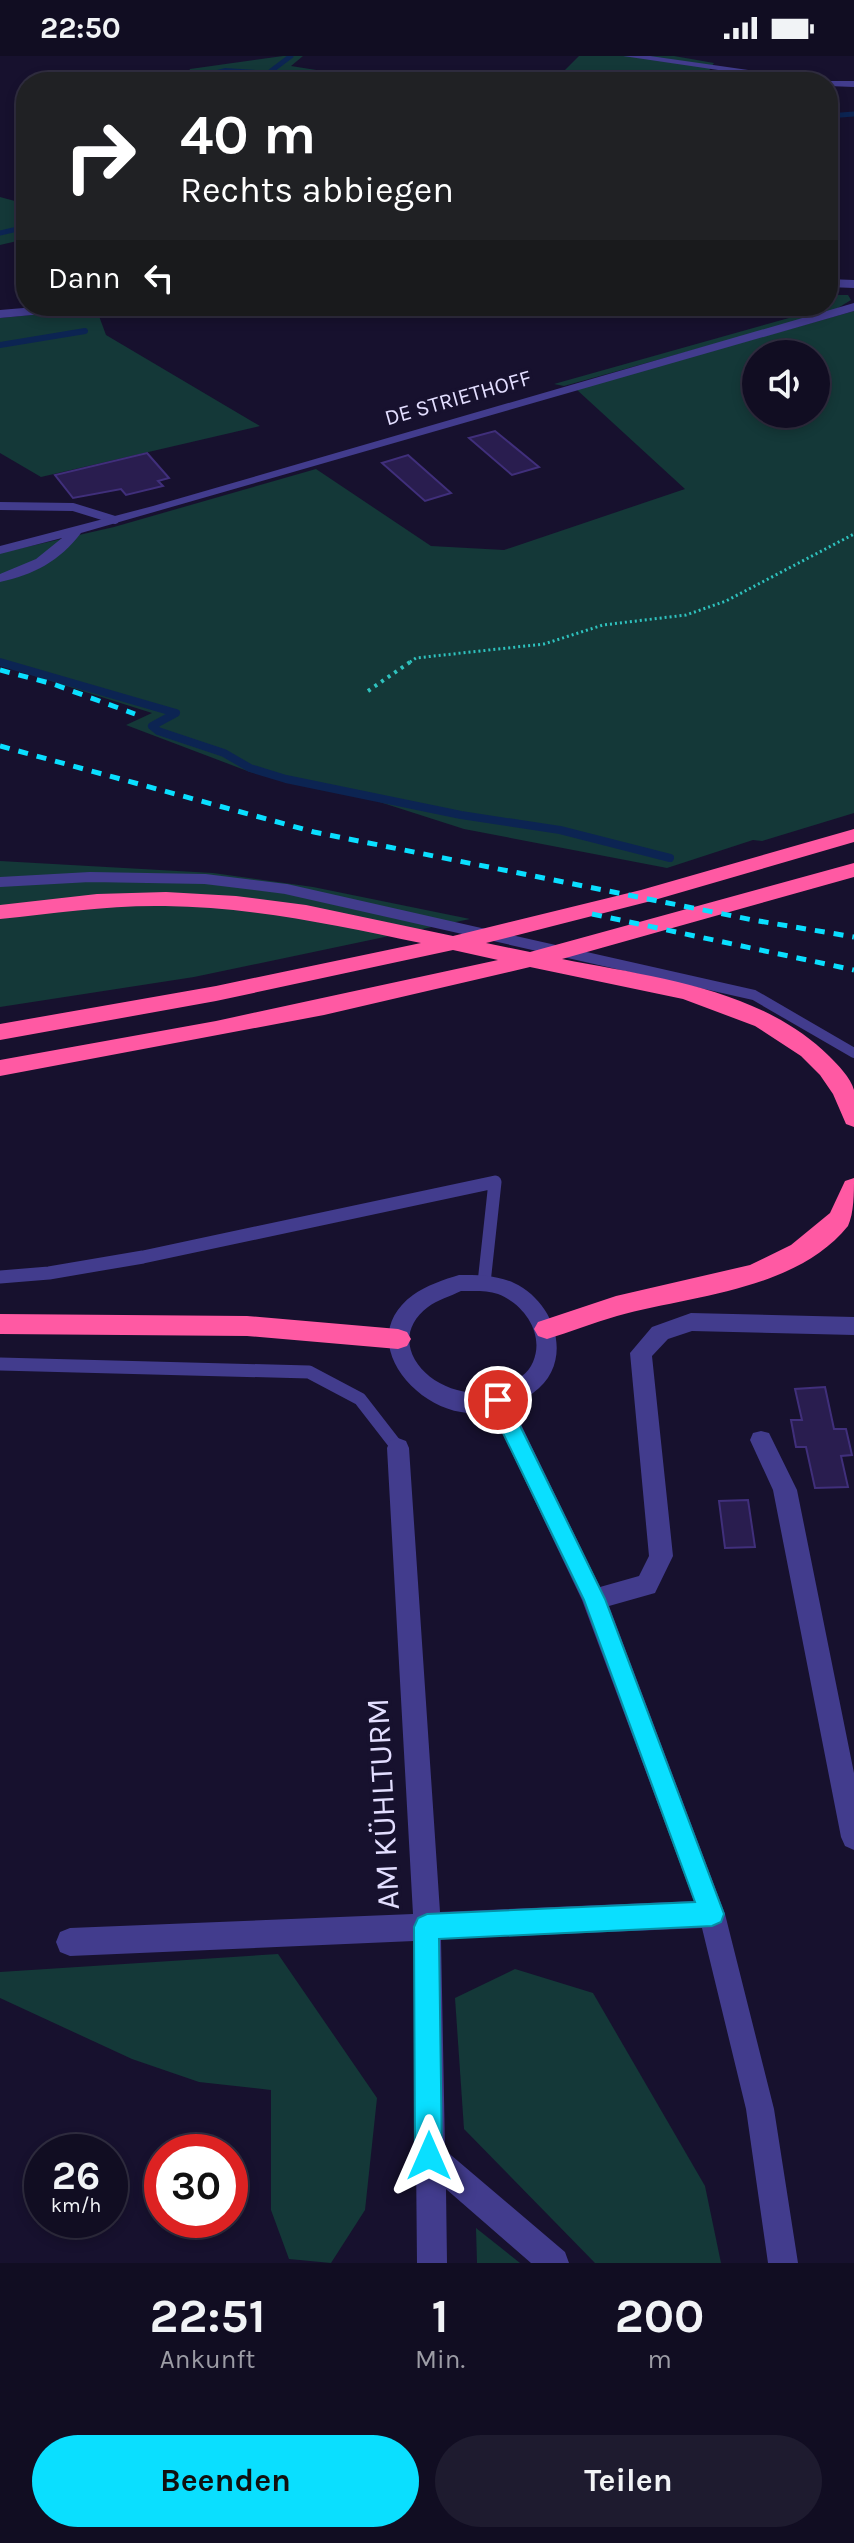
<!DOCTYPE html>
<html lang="de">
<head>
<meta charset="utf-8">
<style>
  :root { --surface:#110d22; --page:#1e1b2f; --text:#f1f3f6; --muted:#9c9ca5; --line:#302d40; --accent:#0adfff }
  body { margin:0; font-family:Karla,sans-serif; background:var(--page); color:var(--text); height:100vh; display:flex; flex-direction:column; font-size:30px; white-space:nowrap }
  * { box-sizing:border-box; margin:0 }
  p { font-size:26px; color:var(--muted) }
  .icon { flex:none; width:44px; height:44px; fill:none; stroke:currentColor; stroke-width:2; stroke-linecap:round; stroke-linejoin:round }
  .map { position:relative; height:2207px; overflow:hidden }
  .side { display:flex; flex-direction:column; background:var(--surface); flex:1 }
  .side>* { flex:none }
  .top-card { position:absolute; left:16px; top:16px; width:822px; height:244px; border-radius:32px; box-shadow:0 4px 12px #0003,0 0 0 2px var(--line); background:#202124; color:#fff; overflow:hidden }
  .controls { position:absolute; left:742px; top:284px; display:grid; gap:16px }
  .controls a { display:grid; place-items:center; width:88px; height:88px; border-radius:50%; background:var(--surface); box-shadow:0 4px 12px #0003,0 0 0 2px var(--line); font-size:40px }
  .speed { position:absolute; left:24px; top:2078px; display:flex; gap:16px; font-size:40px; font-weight:700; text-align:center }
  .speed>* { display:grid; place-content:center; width:104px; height:104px; border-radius:50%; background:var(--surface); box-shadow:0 4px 12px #0003,0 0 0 2px var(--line); line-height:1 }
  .speed small { font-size:20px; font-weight:400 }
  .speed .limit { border:12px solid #d22; background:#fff; color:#111 }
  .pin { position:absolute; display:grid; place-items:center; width:68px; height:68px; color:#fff; margin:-34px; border:4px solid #fff; border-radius:50%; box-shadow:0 2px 8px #0007 }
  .me { position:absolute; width:88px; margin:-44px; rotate:0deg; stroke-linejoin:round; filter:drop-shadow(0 0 6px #0008) }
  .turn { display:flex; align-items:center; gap:28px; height:168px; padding:0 32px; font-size:36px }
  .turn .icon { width:104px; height:104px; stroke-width:2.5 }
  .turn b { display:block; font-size:56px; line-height:68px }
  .then { display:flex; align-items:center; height:76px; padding:0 32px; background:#0003; gap:16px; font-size:30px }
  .eta { display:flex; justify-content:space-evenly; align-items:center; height:136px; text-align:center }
  .eta b { font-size:48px; font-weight:700; line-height:56px }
  .button { display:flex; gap:16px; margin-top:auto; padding:16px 32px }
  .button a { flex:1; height:92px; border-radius:48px; background:var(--accent); color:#111; font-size:32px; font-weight:700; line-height:92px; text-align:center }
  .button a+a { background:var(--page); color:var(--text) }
  .status { display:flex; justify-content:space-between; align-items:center; height:56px; padding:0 40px; background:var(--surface); direction:ltr }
  .status svg { height:22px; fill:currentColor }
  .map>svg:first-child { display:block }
  .green { fill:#143838; fill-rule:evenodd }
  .water { fill:#0c2452 }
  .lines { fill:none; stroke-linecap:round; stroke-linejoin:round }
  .stream-far2 { stroke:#0c2452; stroke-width:5 }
  .stream-far1 { stroke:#0c2452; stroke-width:6 }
  .stream { stroke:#0c2452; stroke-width:8 }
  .building { fill:#291d4f; stroke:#402f7b; stroke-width:2 }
  .path-far1 { stroke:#2fc2be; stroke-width:3; stroke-dasharray:2 3; stroke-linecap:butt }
  .path { stroke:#2fc2be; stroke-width:4; stroke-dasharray:3 5; stroke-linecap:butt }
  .lane-far2 { stroke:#423c8d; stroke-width:8 }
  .lane-far1 { stroke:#423c8d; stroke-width:10 }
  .lane { stroke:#423c8d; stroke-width:13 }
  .street { fill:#423c8d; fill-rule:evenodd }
  .highway { fill:#ff59a3; fill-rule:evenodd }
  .rail { stroke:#0adfff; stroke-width:5; stroke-dasharray:10 9; stroke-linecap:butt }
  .route { fill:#0adfff; stroke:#0691a6; stroke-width:2 }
  .labels { text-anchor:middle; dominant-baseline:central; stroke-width:7; stroke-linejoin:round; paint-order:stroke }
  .far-street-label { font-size:22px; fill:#e3deff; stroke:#17112e }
  .near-street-label { font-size:32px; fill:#e3deff; stroke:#17112e }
</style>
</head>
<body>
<div class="status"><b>22:50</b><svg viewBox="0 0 49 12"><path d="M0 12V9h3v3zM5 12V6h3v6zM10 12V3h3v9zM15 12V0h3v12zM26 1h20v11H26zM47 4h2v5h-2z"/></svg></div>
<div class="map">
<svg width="854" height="2207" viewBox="0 0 854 2207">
  <rect width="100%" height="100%" fill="#17112e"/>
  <g class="green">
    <polygon points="283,0 303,0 291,10 392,26 195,26 186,21 190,13"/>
    <polygon points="579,0 674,0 714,7 708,16 785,26 553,26"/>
    <polygon points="0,141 26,148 26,183 0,189"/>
    <polygon points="828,239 848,239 851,244 833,255 564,330 554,328 789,262 790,254 778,250 828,250"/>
    <polygon points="126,250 214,250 166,252 99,260 106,279 260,370 41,421 0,397 0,262"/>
    <path d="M854,255v502l-92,28 -9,-1 -86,28 -203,-39 -103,-33 -111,-24 -124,-47 26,-12 -152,-48v-112l114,-26 202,-58 115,77 73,4 181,-61 -109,-100zM756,298h60v60h-60z"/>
    <polygon points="0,805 213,817 313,831 470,863 194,921 0,951"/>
    <polygon points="278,1898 377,2042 365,2154 331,2207 289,2203 271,2154 271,2034 199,2026 132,2003 0,1942 0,1916"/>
    <polygon points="515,1913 593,1937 705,2130 721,2207 595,2207 464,2073 455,1942"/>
    <polygon points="476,2172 520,2207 477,2207"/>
  </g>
  <polygon class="water" points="225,12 271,15 257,26 202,25 201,18"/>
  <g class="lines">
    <g class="stream-far2">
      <polyline points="271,15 291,0"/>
      <polyline points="828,60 854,58"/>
      <polyline points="0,177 26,171"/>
    </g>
    <polyline class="stream-far1" points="0,289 85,275"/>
    <polyline class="stream" points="0,606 176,657 152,670 158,675 224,697 250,712 286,723 461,759 560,774 670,802"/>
  </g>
  <g class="building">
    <polygon points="495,375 539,411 512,419 469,382"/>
    <polygon points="147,397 169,422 158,425 163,430 126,439 121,433 73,442 55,419"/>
    <polygon points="408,399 451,437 425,445 382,407"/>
    <polygon points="825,1331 834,1373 846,1373 852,1399 841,1400 848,1431 815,1432 806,1391 796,1391 791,1364 802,1364 795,1333"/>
    <polygon points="748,1444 755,1491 725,1492 719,1445"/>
  </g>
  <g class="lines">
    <polyline class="path-far1" points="410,606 416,602 544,588 603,569 686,559 726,545 854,478"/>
    <polyline class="path" points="368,635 413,604"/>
    <polyline class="lane-far2" points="0,450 73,451 115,464"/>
    <polyline class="lane-far1" points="0,826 90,821 205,823 286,833 754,939 854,997"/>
    <g class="lane">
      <polyline points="0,1221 49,1217 143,1201 495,1126 484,1227"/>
      <polyline points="0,1308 309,1316 360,1343 398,1392"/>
    </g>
    <g class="street">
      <polygon points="623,0 650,0 825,25 854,25 854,31 828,30 828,26 799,26"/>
      <polygon points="828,223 854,224 854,232 828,231"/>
      <path d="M854,247v8l-773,222c-21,28 -48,42 -81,49v-8l36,-15 26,-21 -62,16v-8l153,-40z"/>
      <polygon points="47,250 92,250 86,254 0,262 0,254"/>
      <path d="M459,1219c19,0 37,0 55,8 41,19 62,79 19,110 -6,4 -15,7 -22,11l89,183 39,-11 10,-20 -19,-203 22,-26 39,-14 163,4v18l-162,-4 -24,8 -16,17 21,200 -18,37 -46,13 116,308 49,195 24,154h-30l-22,-154 -44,-181 -261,11 4,211 120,102 4,11h-38l-85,-74 1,74h-30l-3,-322 -344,15 -10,-4 -4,-10 4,-10 10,-4 343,-14 -26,-466 3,-7 8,-3 8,3 3,7 31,464 254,-11 -112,-301 -90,-189c-10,1 -21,3 -31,1 -53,-9 -104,-76 -48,-117 12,-9 32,-16 46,-20zM461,1235c12,0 26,-1 37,3 26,10 47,40 35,68 -5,12 -17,19 -27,24 -58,28 -132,-38 -78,-79 9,-7 23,-11 33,-16z"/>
      <polygon points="761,1375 769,1377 797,1434 854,1717 854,1794 845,1790 841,1781 773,1434 750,1384 753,1377"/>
    </g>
    <g class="highway">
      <path d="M854,773v13l-203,59 -165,42 44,9 324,-89v14l-292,82c90,18 198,29 267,97 8,8 22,22 25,34 0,10 0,26 0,37l-8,-3 -13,-30 -13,-19 -19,-19 -46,-30 -72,-27 -153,-32 -206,48 -324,61v-16l216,-39 282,-61 -45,-10 -237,51 -216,39v-16l216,-38 205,-43c-85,-18 -169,-36 -256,-37 -55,-1 -110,7 -165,13v-14l97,-11 69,-2 70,4 70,9 147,31 188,-46z"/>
      <path d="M854,1122c0,15 0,35 -6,48 -53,65 -156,69 -231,90 -24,7 -47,16 -70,23l-9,-3 -4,-7 4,-7 78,-26 134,-31 41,-20 39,-32 15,-32z"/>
      <polygon points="0,1258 247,1260 398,1273 407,1276 411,1283 407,1290 398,1293 247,1280 0,1278"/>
    </g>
    <g class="rail">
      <polyline points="0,614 53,628 135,658"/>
      <polyline points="0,690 314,776 753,864 854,881"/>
      <polyline points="592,858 854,914"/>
    </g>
  </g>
  <polygon class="route" points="498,1336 505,1339 605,1543 724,1858 721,1866 712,1870 439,1883 442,2100 438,2110 429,2113 419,2110 415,2100 414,1871 418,1862 427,1858 695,1846 584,1544 487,1344 490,1339"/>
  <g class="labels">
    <g class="far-street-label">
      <text transform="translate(458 342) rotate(-16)">DE STRIETHOFF</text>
    </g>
    <g class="near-street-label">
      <text transform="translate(383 1748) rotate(-93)">AM KÜHLTURM</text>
    </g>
  </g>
</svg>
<div class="controls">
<a><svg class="icon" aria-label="sound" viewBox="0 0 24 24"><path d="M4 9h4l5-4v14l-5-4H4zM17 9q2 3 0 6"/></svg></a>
</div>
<div class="speed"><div>26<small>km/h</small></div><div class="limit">30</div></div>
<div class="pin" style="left:498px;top:1344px;background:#d93025"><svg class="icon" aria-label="arrive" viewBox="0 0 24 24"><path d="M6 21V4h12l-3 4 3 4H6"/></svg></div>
<svg class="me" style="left:429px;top:2100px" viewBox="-20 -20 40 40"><path d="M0-17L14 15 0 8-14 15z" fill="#0adfff" stroke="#fff" stroke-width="4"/></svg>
<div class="top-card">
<div class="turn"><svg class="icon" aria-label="right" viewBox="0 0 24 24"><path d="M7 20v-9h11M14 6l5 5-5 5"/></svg><div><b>40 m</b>Rechts abbiegen</div></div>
<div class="then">Dann<svg class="icon" aria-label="left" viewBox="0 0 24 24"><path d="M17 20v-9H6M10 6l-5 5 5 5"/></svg></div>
</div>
</div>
<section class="side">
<div class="eta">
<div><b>22:51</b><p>Ankunft</p></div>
<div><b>1</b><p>Min.</p></div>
<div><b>200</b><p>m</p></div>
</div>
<div class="button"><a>Beenden</a><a>Teilen</a></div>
</section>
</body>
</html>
